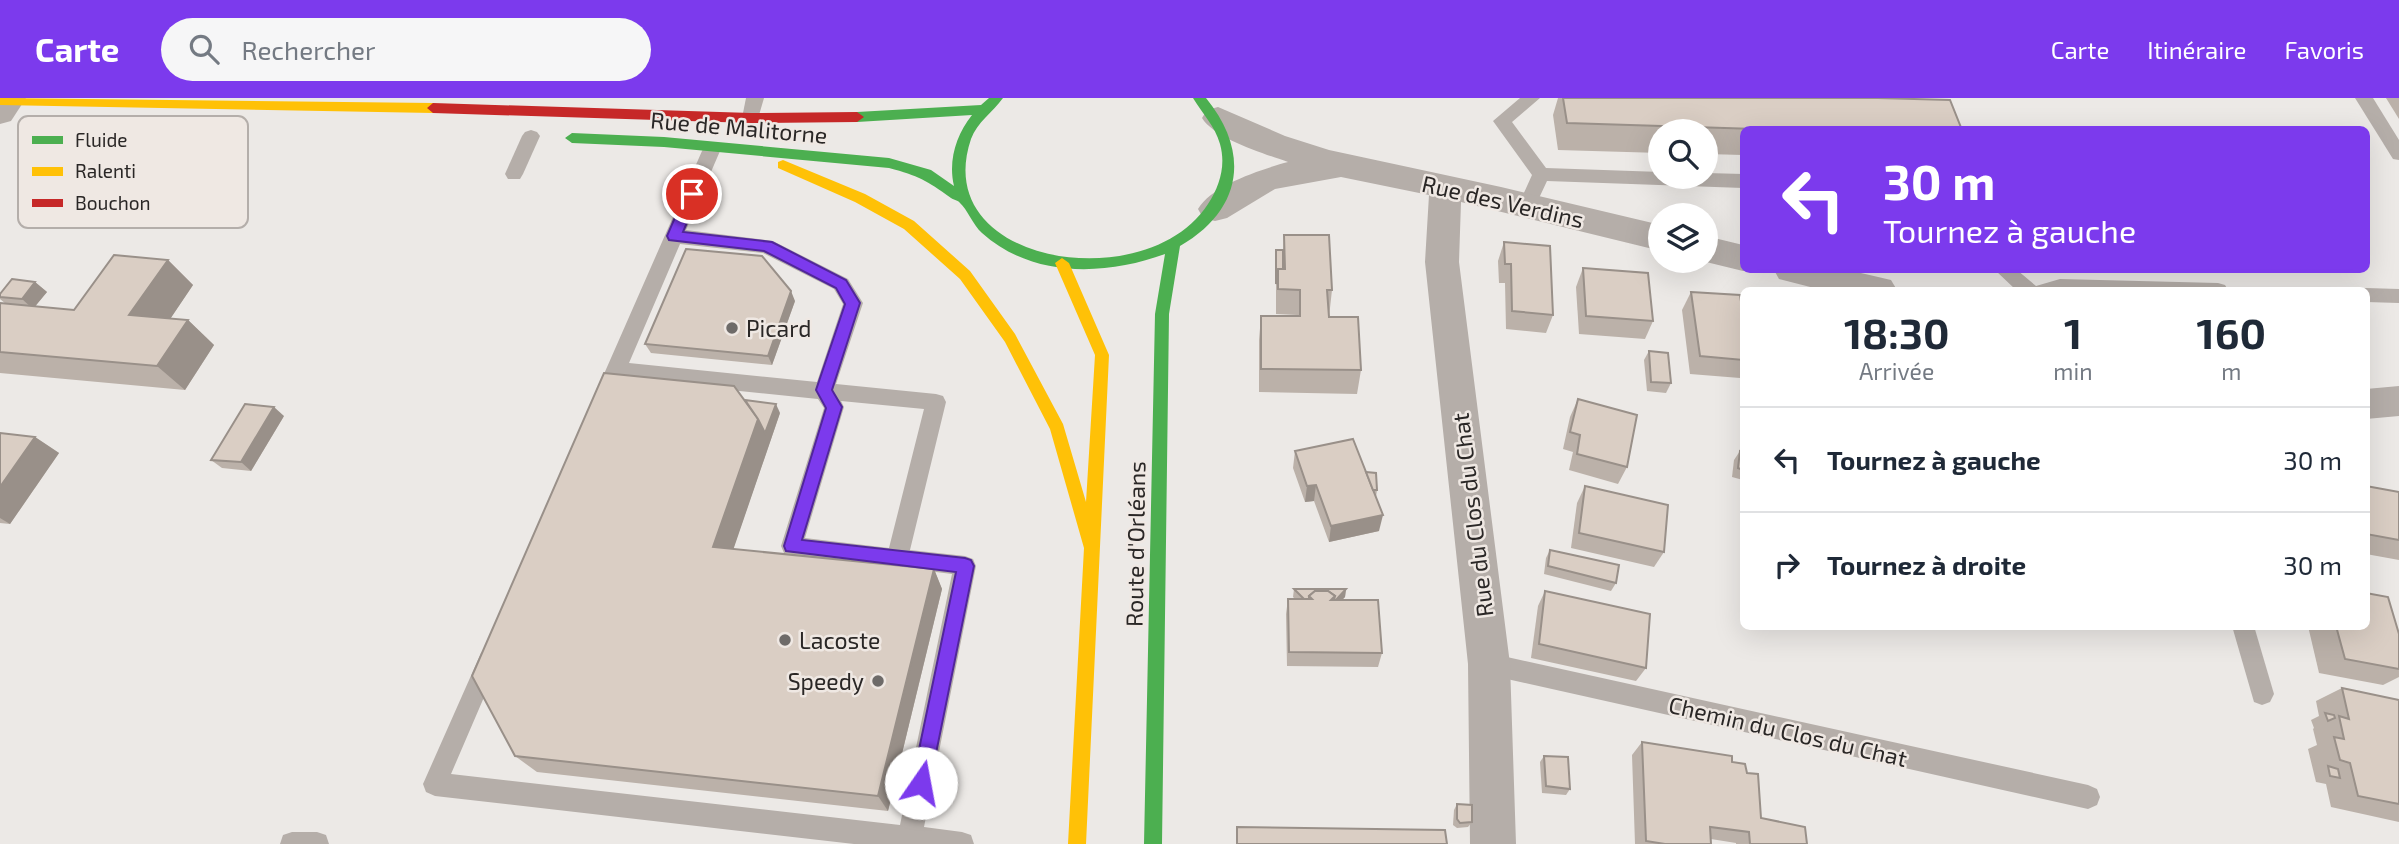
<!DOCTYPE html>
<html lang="fr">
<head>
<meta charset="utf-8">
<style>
  :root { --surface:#fff; --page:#f6f6f7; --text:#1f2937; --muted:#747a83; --line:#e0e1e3; --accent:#7c3aed }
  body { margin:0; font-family:"Exo 2",sans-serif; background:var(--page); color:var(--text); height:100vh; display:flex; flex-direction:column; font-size:26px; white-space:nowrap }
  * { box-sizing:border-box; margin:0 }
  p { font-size:23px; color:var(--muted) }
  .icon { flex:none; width:38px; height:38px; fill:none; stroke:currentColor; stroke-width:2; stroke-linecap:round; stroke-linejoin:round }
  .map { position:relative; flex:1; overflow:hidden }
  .side { position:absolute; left:1740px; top:189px; width:630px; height:343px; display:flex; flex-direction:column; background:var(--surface); border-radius:10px; box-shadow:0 7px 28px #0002 }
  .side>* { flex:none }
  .top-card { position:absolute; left:1740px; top:28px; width:630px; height:147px; border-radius:10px; box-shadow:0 7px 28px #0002; background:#7c3aed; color:#fff; overflow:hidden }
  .tools { position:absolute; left:1648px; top:21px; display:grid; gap:14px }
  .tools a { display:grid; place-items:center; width:70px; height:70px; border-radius:50%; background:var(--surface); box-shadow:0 7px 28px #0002; font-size:35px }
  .pin { position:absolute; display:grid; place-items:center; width:60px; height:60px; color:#fff; margin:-30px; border:4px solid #fff; border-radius:50%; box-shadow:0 2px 7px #0007 }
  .me { position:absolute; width:77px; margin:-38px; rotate:12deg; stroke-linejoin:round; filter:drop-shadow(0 0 5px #0008) }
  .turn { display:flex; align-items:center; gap:24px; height:147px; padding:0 28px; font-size:32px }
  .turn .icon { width:91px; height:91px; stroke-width:2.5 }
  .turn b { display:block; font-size:49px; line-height:60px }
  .eta { display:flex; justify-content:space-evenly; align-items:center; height:119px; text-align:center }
  .eta b { font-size:42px; font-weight:700; line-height:49px }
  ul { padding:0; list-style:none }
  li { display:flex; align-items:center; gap:21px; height:105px; padding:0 28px; border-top:2px solid var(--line) }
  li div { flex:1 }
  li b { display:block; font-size:26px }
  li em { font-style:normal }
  header { display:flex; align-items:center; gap:42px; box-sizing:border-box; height:98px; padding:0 35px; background:var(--accent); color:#fff }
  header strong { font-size:33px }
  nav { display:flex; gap:38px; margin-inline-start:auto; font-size:24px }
  .search { width:490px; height:63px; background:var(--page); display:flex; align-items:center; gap:18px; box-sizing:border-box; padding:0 24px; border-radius:38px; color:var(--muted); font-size:26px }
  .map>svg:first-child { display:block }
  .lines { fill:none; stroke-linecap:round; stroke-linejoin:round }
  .lane { fill:#b5aea9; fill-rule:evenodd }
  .street { fill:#b5aea9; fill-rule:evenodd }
  .fast { fill:#4caf50; fill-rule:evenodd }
  .slow { fill:#ffc107; fill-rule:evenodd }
  .jam { fill:#c62828; fill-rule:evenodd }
  .wall { fill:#bbb1a9 }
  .shaded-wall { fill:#999089 }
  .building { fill:#dacec4; stroke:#999089; stroke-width:2 }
  .route { fill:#7c3aed; stroke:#51269a; stroke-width:2 }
  .poi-dot { fill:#6e6b69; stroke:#efe8e3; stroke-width:2.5 }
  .labels { text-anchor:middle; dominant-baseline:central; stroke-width:5; stroke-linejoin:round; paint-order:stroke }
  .street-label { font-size:23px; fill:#2a2726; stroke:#efe8e3 }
  .poi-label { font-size:23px; fill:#2a2726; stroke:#efe8e3; text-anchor:start }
  .key { fill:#efe8e3; stroke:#b4aeaa; stroke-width:2 }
  .key-label { font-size:19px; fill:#2a2726 }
</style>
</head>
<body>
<header>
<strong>Carte</strong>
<div class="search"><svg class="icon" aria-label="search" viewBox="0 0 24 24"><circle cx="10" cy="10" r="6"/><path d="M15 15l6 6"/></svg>Rechercher</div>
<nav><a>Carte</a><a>Itinéraire</a><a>Favoris</a></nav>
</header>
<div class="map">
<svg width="2399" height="746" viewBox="0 0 2399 746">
  <rect width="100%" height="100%" fill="#ece9e6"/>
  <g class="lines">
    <g class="lane">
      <polygon points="746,0 764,0 757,24 751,26 742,20"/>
      <polygon points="1520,0 1540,0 1512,24 1546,70 1661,74 1661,79 1706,79 1706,75 1743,76 1743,90 1547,83 1533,113 1521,113 1518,108 1532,77 1493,23"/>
      <polygon points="2355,0 2373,0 2399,42 2399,62 2393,61"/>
      <polygon points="531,32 537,34 540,38 523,76 520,81 508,81 505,76 522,38 525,34"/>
      <path d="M711,47l6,1 3,5 -34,79 87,11 75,38 15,24 -27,81 100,10 7,2 3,6 -36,148 55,6 8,3 3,7 -52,261 38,5 9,3 3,9h-120l-419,-48 -9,-4 -3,-8 58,-131 8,-4 8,4 3,7 -49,114 449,51 52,-251 -168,-21 -3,-7 43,-138 -6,-9 -196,-20 -12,26 -7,2 -7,-2 -3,-6 109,-248 3,-5zM680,146l83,9 71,36 9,15 -26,78 -188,-19zM841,303l83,8 -35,139 -84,-10 39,-131z"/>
      <polygon points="1995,172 2017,172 2036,188 2060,181 2218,185 2225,187 2228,192 2016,192"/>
      <polygon points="2366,190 2399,191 2399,205 2366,204 2366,192 2359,192"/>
      <polygon points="2232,528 2254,528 2274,596 2270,604 2262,607 2254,604"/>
      <polygon points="1489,555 2088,687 2097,691 2100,699 2097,707 2088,711 1489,577 1481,574 1478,566 1481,558"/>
      <polygon points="292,734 317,734 326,737 329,746 280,746 283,737"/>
    </g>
    <g class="street">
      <polygon points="0,0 26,0 11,23 0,26"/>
      <path d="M1218,9l67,29 44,14 172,37 160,38v26l-200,-49 -2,60 51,402 6,180h-46l-2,-180 -43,-402 4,-67 -88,-18 -66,12 -48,29 -12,3 -12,-3 -5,-9c14,-24 64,-40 90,-47 -23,-8 -73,-23 -86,-44l5,-8z"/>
      <polygon points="1706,138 1743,147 1743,172 1748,172 1743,173 1702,163 1706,163"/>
      <polygon points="1774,172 1848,172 1891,182 1897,192 1822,192 1779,181"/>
      <polygon points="2399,288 2399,318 2366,321 2366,291"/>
    </g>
    <path class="fast" d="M989,0h14c-10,14 -26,24 -32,41 -43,127 177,159 237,65 12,-18 18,-39 12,-60 -5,-18 -18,-31 -27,-46h13c45,55 36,112 -26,148l-11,68 -7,530h-18l11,-530 10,-60c-60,22 -133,24 -183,-21 -9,-8 -15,-24 -22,-30 -2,-3 -6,-3 -9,-5 -25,-18 -32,-22 -62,-30l-225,-21 -92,-4 -7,-5 7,-5 92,4 225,21 42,12 23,16c-6,-25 2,-51 18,-71l-115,7 -7,-5 7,-5 124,-7z"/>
    <g class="slow">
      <polygon points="0,0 433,5 439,10 433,15 0,7"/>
      <polygon points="783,62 865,96 914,123 970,173 1015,236 1063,326 1086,404 1095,257 1055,165 1062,160 1069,165 1109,257 1086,746 1068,746 1084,450 1050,331 1005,244 960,181 904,131 855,104 778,70 778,64"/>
    </g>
    <polygon class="jam" points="433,5 751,15 857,14 864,19 857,24 751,25 433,15 427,10"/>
  </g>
  <g class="wall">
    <polygon points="1558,0 1878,0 1962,32 1743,32 1743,57 1706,56 1706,33 1661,33 1661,55 1558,52 1553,17"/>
    <polygon points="2386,0 2399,0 2399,21"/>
    <polygon points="53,52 63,63 57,72 37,72 26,62"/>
    <polygon points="1284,137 1332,192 1329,219 1361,272 1357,296 1259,294 1259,242 1261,218 1297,218 1297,217 1276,216 1276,152 1283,152"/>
    <polygon points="1504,144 1553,217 1546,235 1506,231 1505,185 1499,185 1498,163"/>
    <polygon points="168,162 193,187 170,221 188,222 214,247 185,292 0,275 0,205 6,206 0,201 0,196 35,184 47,194 35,208 74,212"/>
    <polygon points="1583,170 1653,223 1645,241 1579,236 1576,189"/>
    <polygon points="1691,194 1743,216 1743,275 1740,280 1690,276 1682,212"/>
    <polygon points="795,203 772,267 651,255 645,246"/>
    <polygon points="1649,253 1671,285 1666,295 1647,293 1644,262"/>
    <polygon points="1578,301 1627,369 1618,386 1569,372 1573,354 1563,351 1570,319"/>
    <polygon points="780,315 733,451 934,471 942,491 888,713 537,674 515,658"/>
    <polygon points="284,318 251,373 222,370 211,362"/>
    <polygon points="0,335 35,339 59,355 10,426 0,425"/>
    <polygon points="1295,353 1366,374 1377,392 1376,399 1379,433 1329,444 1314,403 1305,404 1293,370"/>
    <polygon points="1740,353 1743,354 1743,382 1732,379 1734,362"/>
    <polygon points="1585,388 1664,454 1654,469 1571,450 1577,405"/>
    <polygon points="2366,388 2399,394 2399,462 2366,456"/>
    <polygon points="1550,452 1616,485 1611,493 1544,476 1546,460"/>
    <polygon points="1294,491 1346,491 1345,499 1342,502 1382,555 1378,569 1287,568 1286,516 1288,501 1295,501 1293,499"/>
    <polygon points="1545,493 1646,570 1636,583 1531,560 1538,508"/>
    <polygon points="2308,528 2366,528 2399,536 2399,579 2383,587 2319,575"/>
    <polygon points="2342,590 2399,602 2399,724 2331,709 2326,686 2316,684 2308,651 2317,647 2313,631 2314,630 2311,622 2319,618 2316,603"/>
    <polygon points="1642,644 1732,664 1747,675 1761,720 1807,746 1736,746 1736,745 1711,741 1711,746 1635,746 1632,657"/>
    <polygon points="1544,658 1570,691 1566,697 1542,695 1540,664"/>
    <polygon points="1457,706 1472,724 1468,729 1457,730 1453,727 1454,712"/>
  </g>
  <g class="shaded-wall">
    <polygon points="53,52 63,63 57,72 46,62"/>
    <polygon points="168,162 193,187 156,242 129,217"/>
    <polygon points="35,184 47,194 33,211 22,201"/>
    <polygon points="791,193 795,203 772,267 768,258"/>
    <polygon points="188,222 214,247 185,292 157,268"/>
    <polygon points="776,306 780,315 727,470 713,449 758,321"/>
    <polygon points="274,309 284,318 251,373 241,364"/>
    <polygon points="35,339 59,355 10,426 0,420 0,389"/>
    <polygon points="1316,387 1314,403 1305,404 1307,388"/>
    <polygon points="1383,417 1379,433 1329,444 1331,428"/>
    <polygon points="934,471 942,491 888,713 878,698"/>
    <polygon points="1346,491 1345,499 1332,512 1333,504"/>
  </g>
  <g class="building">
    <polygon points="1563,0 1878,0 1950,2 1962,32 1791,32 1567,25"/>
    <polygon points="1284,137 1329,137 1332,192 1327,192 1329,219 1358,219 1361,272 1261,271 1261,218 1300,218 1300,192 1278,191 1278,171 1285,171"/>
    <polygon points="1504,144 1550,148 1553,217 1512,213 1511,166 1505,166"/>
    <polygon points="686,151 762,158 791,193 768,258 645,246"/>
    <polygon points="1276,152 1283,152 1283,171 1278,171 1276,186"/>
    <polygon points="114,157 168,162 129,217 188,222 157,268 0,254 0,205 74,212"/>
    <polygon points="1583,170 1648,175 1653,223 1586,218"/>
    <polygon points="12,181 35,184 22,201 0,199 0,196"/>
    <polygon points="1691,194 1740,197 1743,216 1743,262 1700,258"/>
    <polygon points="1649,253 1668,255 1671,285 1651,284"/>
    <polygon points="604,275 734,288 758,321 713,449 934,471 878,698 515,658 472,578"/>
    <polygon points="1578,301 1637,317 1627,369 1577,356 1580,337 1570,334"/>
    <polygon points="745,302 776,306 765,335 758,321"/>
    <polygon points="245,306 274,309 241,364 211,362"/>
    <polygon points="0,335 35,339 0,389"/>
    <polygon points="1353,341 1383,417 1331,428 1316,387 1307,388 1295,353"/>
    <polygon points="1740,353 1743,354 1743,372 1738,370"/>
    <polygon points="1366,374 1376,375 1377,392 1373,392"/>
    <polygon points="1585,388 1668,407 1664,454 1579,435"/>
    <polygon points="2366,388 2399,394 2399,442 2366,436"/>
    <polygon points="1550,452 1619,467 1616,485 1548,468"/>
    <polygon points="1294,491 1346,491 1336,502 1334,502 1335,498 1328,493 1315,493 1309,498 1309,501 1304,501"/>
    <polygon points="1315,493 1328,493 1335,498 1331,502 1378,502 1382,555 1289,554 1288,501 1312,501 1309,498"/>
    <polygon points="1545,493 1650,516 1646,570 1539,546"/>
    <polygon points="2366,495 2388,499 2399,536 2399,571 2345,561 2336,528 2366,528"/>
    <polygon points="2342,590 2399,602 2399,706 2358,698 2350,665 2340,662 2334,639 2344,641 2339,618 2349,621"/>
    <polygon points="2325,615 2334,617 2335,620 2328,623"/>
    <polygon points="1642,644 1732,658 1732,664 1745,666 1747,675 1758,676 1761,720 1805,729 1807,746 1750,746 1749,734 1710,729 1711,746 1665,746 1646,743"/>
    <polygon points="1544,658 1568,659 1570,691 1546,688"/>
    <polygon points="2328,668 2338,671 2340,680 2330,678"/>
    <polygon points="1457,706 1472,707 1472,724 1460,725 1457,721"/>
    <polygon points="1237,729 1445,732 1447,746 1237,746"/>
  </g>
  <polygon class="route" points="692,90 699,96 683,134 772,144 846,182 860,205 832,292 842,309 802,442 965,460 971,462 974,468 930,685 928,692 921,694 915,692 912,685 956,474 786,453 784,448 826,310 816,292 845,206 836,190 764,153 669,142 667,138 685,96"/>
  <g class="poi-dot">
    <circle cx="732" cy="230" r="7"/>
    <circle cx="785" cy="542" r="7"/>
    <circle cx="878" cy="583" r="7"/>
  </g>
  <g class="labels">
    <g class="street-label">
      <text transform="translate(739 29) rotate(5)">Rue de Malitorne</text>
      <text transform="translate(1503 103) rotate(13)">Rue des Verdins</text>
      <text transform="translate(1472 417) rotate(-97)">Rue du Clos du Chat</text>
      <text transform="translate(1135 446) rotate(-89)">Route d'Orléans</text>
      <text transform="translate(1788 633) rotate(13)">Chemin du Clos du Chat</text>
    </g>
    <g class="poi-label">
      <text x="746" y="230">Picard</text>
      <text x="799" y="542">Lacoste</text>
      <text x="864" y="583" text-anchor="end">Speedy</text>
    </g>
  </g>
  <rect x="18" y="18" width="230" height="112" rx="10" class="key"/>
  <rect x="32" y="38" width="31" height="8" fill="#4caf50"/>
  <rect x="32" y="69" width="31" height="9" fill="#ffc107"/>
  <rect x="32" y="101" width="31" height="8" fill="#c62828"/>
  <g class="key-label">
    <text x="75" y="49">Fluide</text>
    <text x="75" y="80">Ralenti</text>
    <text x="75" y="112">Bouchon</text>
  </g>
</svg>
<div class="tools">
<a><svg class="icon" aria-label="search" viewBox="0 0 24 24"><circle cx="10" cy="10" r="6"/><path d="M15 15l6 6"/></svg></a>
<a><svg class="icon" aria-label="layers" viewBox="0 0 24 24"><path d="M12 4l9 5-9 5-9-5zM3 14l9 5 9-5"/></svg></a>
</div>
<div class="pin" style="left:692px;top:96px;background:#d93025"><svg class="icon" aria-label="arrive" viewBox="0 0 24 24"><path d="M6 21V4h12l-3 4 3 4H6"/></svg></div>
<svg class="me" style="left:921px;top:685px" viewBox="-20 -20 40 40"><circle r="19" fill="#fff"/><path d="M0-13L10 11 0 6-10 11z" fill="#7c3aed"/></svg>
<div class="top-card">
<div class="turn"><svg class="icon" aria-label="left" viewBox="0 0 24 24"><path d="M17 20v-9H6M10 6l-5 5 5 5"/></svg><div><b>30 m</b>Tournez à gauche</div></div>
</div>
<section class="side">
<div class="eta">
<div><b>18:30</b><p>Arrivée</p></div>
<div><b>1</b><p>min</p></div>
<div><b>160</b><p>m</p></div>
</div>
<ul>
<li><svg class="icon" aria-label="left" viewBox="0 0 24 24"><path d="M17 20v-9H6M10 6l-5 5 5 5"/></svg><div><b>Tournez à gauche</b></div><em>30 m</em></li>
<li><svg class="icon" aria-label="right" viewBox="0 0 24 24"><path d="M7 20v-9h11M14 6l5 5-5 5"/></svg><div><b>Tournez à droite</b></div><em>30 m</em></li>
</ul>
</section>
</div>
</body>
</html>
